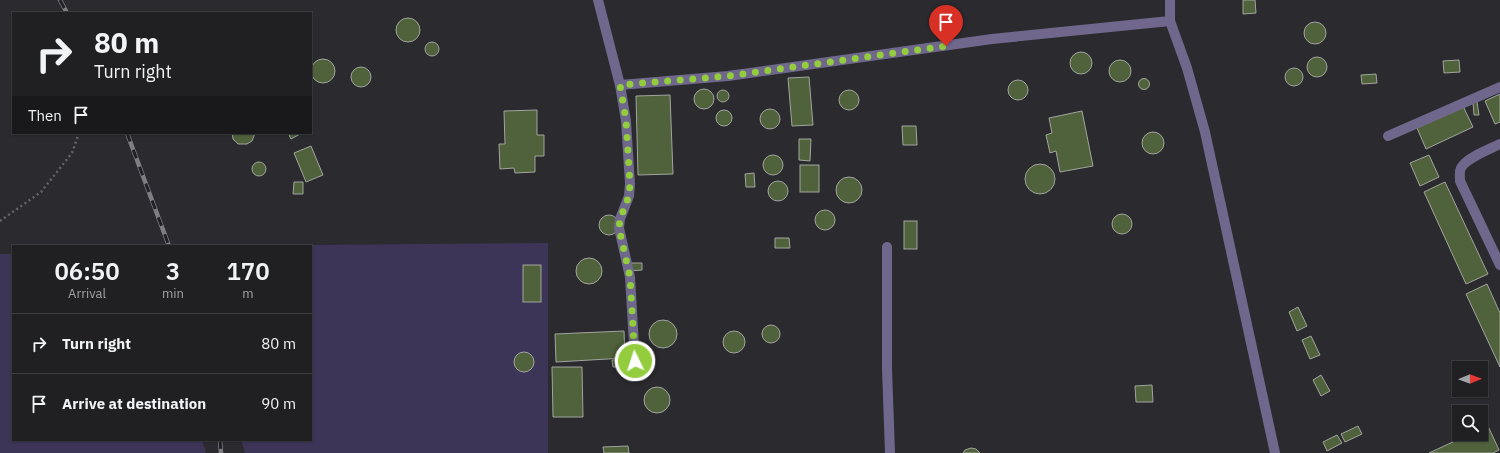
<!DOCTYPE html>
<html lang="en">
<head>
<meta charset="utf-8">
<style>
  :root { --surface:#202023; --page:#28282b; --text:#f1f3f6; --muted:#a2a3a6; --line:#3d3e41 }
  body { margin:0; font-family:"IBM Plex Sans",sans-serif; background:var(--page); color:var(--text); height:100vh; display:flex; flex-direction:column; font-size:15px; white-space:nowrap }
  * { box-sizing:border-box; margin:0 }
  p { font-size:13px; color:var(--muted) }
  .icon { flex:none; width:22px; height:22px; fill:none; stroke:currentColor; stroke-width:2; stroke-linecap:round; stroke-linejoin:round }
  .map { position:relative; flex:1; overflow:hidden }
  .panel { position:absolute; left:12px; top:245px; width:300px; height:196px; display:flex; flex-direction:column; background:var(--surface); border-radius:0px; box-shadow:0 1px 3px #0004,0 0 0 1px var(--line) }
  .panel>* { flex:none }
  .banner { position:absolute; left:12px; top:12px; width:300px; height:122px; border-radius:0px; box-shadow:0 1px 3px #0004,0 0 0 1px var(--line); background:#202023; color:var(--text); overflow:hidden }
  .needle { width:26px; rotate:89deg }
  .fabs { position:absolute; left:1452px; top:361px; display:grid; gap:8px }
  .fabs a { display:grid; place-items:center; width:36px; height:36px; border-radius:0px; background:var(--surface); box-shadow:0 1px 3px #0004,0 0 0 1px var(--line); font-size:20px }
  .pin { position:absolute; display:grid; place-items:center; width:34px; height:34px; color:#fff; margin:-41px -17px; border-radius:50% 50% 50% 0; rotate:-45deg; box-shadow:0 0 4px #0007 }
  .pin .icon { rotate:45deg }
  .me { position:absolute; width:44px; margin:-22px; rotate:356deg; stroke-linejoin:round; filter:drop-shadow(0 0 3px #0008) }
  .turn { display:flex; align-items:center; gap:14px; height:84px; padding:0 16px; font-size:18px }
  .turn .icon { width:52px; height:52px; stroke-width:2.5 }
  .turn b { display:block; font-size:28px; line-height:34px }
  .then { display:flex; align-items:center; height:38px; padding:0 16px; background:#0003; gap:8px; font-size:15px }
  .eta { display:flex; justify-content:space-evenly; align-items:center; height:68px; text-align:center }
  .eta b { font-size:24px; font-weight:600; line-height:28px }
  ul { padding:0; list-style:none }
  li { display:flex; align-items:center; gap:12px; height:60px; padding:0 16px; border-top:1px solid var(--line) }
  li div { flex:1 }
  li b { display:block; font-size:15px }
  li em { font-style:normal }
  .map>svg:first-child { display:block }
  .green { fill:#3d3558 }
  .building { fill:#50623b; stroke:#a2a59f }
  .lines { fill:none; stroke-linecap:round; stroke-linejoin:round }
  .path { stroke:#646367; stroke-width:2.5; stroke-dasharray:2 3; stroke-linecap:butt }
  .minor { stroke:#6f688c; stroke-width:10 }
  .rail-casing { stroke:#7f7e83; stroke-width:4.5 }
  .rail { stroke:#212026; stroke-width:3; stroke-dasharray:9; stroke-linecap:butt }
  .route { stroke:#93cc3d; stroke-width:7; stroke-dasharray:0 12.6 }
</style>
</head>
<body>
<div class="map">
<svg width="1500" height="453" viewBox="0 0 1500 453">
  <rect width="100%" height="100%" fill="#2b2a2f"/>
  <g class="green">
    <polygon points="548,243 548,453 245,453 241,440 311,440 311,246 185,246"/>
    <polygon points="0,254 13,254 13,440 202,440 206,453 0,453"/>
  </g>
  <g class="building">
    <polygon points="1243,0 1255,0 1256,13 1243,14"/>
    <circle cx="408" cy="30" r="12"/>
    <circle cx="1315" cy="33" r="11"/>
    <circle cx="432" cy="49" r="7"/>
    <circle cx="1081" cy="63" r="11"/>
    <circle cx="1317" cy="67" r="10"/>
    <circle cx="323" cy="71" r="12"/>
    <circle cx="1120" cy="71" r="11"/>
    <polygon points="1459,60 1460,72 1444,73 1443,61"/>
    <circle cx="361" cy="77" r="10"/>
    <circle cx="1294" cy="77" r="9"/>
    <polygon points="1376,74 1377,83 1362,84 1361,75"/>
    <polygon points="809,77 813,125 792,126 788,78"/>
    <circle cx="1144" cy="84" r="5.5"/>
    <circle cx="1018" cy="90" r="10"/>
    <circle cx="704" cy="99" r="10"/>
    <circle cx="723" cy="96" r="6"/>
    <circle cx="849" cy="100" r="10"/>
    <polygon points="1500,94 1500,122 1495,124 1485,101"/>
    <polygon points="670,95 673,174 638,175 636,96"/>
    <polygon points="1477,102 1479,115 1474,115 1473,103"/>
    <polygon points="1463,106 1473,127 1426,149 1417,128"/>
    <circle cx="770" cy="119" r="10"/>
    <circle cx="724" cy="118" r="8"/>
    <polygon points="537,110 537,135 544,135 544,156 535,156 535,172 515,173 514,168 500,169 499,144 505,144 504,111"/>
    <polygon points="1082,111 1093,166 1060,172 1056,151 1050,153 1046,135 1052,133 1049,118"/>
    <polygon points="902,126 916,126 917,145 903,145"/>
    <circle cx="1153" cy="143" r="11"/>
    <polygon points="232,133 255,133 252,141 247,144 238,144 233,139"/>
    <polygon points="288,133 302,133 291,139"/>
    <polygon points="799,139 811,139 810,161 799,160"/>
    <polygon points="311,146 323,175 306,182 294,153"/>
    <polygon points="1429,155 1439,177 1420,186 1410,163"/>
    <circle cx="773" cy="165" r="10"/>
    <circle cx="259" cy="169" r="7"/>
    <circle cx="1040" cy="179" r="15"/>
    <rect x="800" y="165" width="19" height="27"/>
    <polygon points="754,173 755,187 746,187 745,174"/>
    <circle cx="849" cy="190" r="13"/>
    <circle cx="778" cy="191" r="10"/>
    <polygon points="294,182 303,182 303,194 293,194"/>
    <polygon points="1445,182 1488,274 1466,284 1424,192"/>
    <circle cx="825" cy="220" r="10"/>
    <circle cx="1122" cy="224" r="10"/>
    <circle cx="609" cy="225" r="10"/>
    <rect x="904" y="221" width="13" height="28"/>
    <polygon points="775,238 789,238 790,248 775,248"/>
    <circle cx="589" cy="271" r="13"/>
    <polygon points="630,263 642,263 642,270 630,271"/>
    <rect x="523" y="265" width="18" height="37"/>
    <polygon points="1487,284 1500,313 1500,367 1466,294"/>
    <polygon points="1298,307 1307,326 1297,331 1289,312"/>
    <circle cx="663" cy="334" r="14"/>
    <circle cx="771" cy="334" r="9"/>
    <circle cx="734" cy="342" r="11"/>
    <polygon points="624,331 625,358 556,362 555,334"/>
    <polygon points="1311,336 1320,355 1310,359 1302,340"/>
    <circle cx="524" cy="362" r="10"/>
    <polygon points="612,360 623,360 623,367 613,367"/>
    <polygon points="552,367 582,367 583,417 553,417"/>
    <polygon points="1321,375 1330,391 1321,396 1313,380"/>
    <polygon points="1152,385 1153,402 1136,402 1135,386"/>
    <circle cx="657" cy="400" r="13"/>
    <polygon points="1358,426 1362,434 1345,442 1341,434"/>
    <polygon points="1488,426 1499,450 1493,453 1429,453 1470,434 1481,434 1481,429"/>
    <polygon points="1337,435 1342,443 1327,451 1323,442"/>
    <polygon points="628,446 629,453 604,453 603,447"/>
    <polygon points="971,448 976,449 980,453 963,453 965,450"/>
  </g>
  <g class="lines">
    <polyline class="path" points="0,221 41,192 72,153 78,136"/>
    <g class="minor">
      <polyline points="598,0 620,85 626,121 630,184 629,196 620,219 619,228 630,277 635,361"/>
      <polyline points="1170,0 1170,21 1187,68 1205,132 1275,453"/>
      <polyline points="620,85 728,76 992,39 1170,21"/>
      <polyline points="1388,136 1500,87"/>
      <path d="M1500,144c-10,5 -34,14 -39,24 -2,4 -1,8 -1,13l40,84"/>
      <polyline points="887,247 887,369 890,453"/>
    </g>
    <g class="rail-casing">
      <g id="rail">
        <polyline points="60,0 67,13"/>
        <polyline points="127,133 169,246"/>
        <polyline points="220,440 221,453"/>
      </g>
    </g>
    <use href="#rail" class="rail"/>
  </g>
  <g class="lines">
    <polyline class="route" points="635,361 630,277 619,228 620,219 629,196 630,184 626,120 620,85 728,76 946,46"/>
  </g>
</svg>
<div class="fabs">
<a><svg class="needle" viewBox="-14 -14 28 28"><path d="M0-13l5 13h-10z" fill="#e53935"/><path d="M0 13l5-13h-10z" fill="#a2a3a6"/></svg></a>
<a><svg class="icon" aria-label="search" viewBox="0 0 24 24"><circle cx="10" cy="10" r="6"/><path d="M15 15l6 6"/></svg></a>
</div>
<div class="pin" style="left:946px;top:46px;background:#d93025"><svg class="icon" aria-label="arrive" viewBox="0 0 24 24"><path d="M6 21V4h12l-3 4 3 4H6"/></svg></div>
<svg class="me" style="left:635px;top:361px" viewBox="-20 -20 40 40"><circle r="17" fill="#93cc3d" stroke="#fff" stroke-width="3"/><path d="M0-11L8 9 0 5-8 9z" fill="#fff"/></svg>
<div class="banner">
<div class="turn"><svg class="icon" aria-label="right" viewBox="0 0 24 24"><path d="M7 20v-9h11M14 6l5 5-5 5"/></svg><div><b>80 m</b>Turn right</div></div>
<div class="then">Then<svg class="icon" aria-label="arrive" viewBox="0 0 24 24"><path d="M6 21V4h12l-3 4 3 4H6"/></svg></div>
</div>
<section class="panel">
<div class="eta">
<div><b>06:50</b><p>Arrival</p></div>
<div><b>3</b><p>min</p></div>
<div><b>170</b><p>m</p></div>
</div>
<ul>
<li><svg class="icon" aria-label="right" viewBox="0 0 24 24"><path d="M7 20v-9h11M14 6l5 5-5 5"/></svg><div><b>Turn right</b></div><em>80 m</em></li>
<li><svg class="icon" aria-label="arrive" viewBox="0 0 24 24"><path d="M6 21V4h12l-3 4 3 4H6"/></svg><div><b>Arrive at destination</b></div><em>90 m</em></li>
</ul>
</section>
</div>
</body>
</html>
